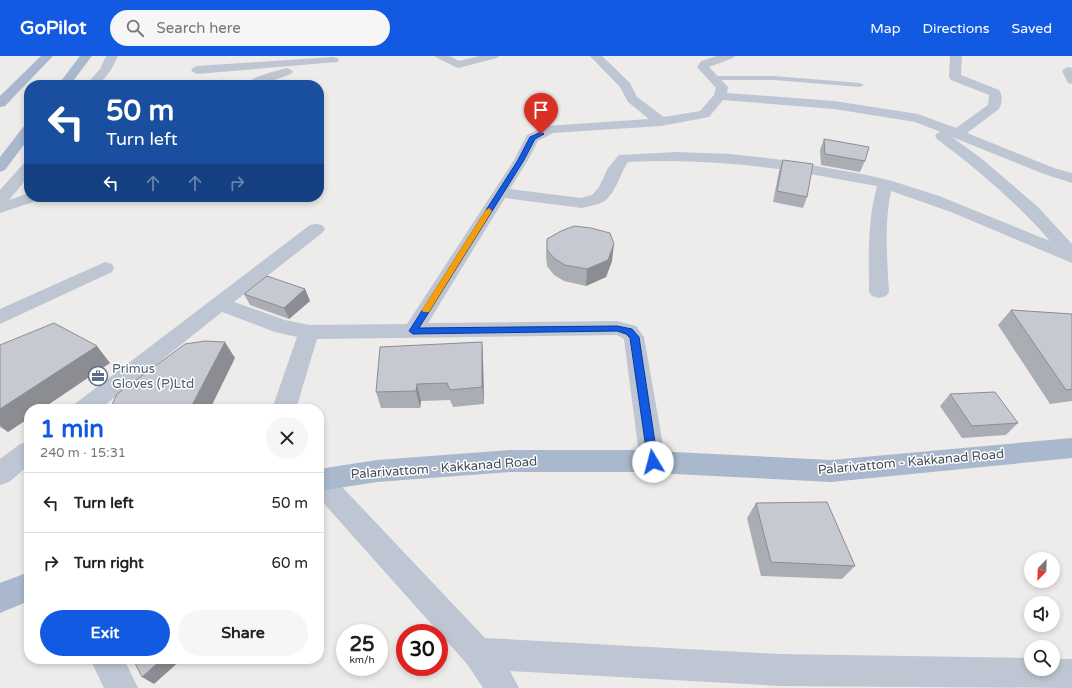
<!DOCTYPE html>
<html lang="en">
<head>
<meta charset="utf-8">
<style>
  :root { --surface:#fff; --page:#f6f6f6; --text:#222; --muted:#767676; --line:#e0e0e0; --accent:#125ae1 }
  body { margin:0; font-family:"Varela Round",sans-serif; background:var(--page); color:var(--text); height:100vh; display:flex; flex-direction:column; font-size:15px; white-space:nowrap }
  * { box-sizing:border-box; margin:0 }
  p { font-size:13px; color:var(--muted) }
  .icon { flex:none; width:22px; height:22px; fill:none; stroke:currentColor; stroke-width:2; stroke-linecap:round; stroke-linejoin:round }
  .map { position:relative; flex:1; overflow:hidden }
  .sheet { position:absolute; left:24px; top:348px; width:300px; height:260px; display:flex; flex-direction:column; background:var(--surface); border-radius:16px; box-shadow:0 2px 6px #0003 }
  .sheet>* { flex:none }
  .guide { position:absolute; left:24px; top:24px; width:300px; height:122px; border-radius:16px; box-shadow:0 2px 6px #0003; background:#1a4fa0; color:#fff; overflow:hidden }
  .needle { width:26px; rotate:203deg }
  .controls { position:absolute; left:1024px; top:496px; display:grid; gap:8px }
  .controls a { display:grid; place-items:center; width:36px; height:36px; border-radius:50%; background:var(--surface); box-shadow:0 2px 6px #0003; font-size:20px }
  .speed { position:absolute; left:336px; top:568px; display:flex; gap:8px; font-size:20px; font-weight:700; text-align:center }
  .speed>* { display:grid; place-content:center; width:52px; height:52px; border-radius:50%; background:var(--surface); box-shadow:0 2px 6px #0003; line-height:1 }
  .speed small { font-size:10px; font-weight:400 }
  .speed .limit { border:6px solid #d22; background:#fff; color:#111 }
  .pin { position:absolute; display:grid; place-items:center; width:34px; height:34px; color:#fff; margin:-41px -17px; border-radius:50% 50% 50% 0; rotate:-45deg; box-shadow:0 0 4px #0007 }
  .pin .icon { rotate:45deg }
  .me { position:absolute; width:44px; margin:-22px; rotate:352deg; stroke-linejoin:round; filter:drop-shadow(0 0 3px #0008) }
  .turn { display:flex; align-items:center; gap:14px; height:84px; padding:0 16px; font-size:18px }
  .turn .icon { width:52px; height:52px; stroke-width:2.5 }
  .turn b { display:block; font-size:28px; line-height:34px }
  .lanes { display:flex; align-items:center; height:38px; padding:0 16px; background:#0003; justify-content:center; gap:20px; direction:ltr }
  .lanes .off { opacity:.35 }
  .round { display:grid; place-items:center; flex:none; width:42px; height:42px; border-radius:21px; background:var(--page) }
  .summary { display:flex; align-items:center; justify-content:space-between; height:68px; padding:0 16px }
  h1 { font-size:24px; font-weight:700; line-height:30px; color:var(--accent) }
  .primary-button { display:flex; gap:8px; margin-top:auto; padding:8px 16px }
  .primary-button a { flex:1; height:46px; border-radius:24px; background:var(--accent); color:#fff; font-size:16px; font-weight:700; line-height:46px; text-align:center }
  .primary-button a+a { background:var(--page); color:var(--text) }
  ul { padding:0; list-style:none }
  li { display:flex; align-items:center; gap:12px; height:60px; padding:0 16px; border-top:1px solid var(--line) }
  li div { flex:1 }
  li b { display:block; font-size:15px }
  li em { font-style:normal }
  header { display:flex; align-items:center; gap:24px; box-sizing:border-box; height:56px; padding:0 20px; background:var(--accent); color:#fff }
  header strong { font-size:19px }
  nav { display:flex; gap:22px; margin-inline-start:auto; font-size:14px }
  .search { width:280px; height:36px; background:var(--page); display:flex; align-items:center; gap:10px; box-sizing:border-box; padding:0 14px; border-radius:22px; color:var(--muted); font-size:15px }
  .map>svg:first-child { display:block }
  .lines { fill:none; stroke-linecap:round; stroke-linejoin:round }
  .service { fill:#bdc6d2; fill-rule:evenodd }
  .minor { fill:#bdc6d2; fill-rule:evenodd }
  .primary { fill:#a9b8cc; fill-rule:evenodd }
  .wall { fill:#abadb5 }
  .shaded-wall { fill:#8b8d93 }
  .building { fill:#c7c9d2; stroke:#8b8d93 }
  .route { fill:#125ae1; stroke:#0c3a92 }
  .slow { fill:#f59e0b }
  .labels { text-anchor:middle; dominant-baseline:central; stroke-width:3; stroke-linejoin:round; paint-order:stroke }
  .service-label { font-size:13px; fill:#4e5e75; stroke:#fff; text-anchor:start }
  .street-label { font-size:13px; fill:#434d59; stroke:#fff }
</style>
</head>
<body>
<header>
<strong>GoPilot</strong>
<div class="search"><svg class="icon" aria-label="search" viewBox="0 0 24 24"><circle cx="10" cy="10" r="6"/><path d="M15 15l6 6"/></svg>Search here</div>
<nav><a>Map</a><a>Directions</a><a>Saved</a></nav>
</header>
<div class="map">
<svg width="1072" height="632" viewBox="0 0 1072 632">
  <rect width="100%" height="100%" fill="#eeebeb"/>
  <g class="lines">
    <polygon class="service" points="710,20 774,20 860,27 864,29 860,31 774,24 713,24 709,22"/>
    <g class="minor">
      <polygon points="106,0 118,0 111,14 99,29 86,29 100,13"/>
      <polygon points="435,0 450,0 459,5 480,0 499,0 497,2 458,12 437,2"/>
      <path d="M590,0h12l28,27 7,14 27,20 36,-6 14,-16 2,-7 -19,-21 4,-6 16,-5h18l-2,2 -24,9 19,20 -1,6 107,8 84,13 38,14 32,-23 1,-10 -38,-15 -2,-3 1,-21h12l-1,19 38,15c4,5 3,14 0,19l-32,24 87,35 18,5v10l-28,-9 -92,-37 30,22 56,48 34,37v19l-121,-51 -60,-21c-7,34 -4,67 -2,101l-3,4 -7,2 -7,-2 -3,-4c0,-38 -2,-69 8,-106 -15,-3 -30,-5 -45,-8 -68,-13 -135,-20 -204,-16 -8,11 -12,32 -25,40 -6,3 -15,4 -21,6l-77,-10 -77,125 189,-2 19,5 8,11 22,125 -4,8 -9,3 -9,-3 -4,-8 -16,-123 -7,-4 -300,4 -21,70h-24l25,-72 -22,-5 -53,-20 -122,97h-28l4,-6 234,-178 6,-1 6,1 3,4 -3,4 -88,69 51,18 24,5 98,-1 107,-164 13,-25 18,-9 104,-7 -21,-17 -8,-15zM723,44l111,9 81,13 26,10 -4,1 -2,3 2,3c41,31 79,63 113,102l-111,-45 -47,-15 -25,-6 -84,-15 -53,-6 -53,-2 -58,3 -11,13 -9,19 -7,8 -11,3 -71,-9 18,-29 10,-19 15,-8 108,-7 43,-8 5,-1z"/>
      <polygon points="333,1 337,2 339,4 337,6 197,18 193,16 191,14 193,12 197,10"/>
      <polygon points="1068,11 1072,12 1072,28 1068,27 1062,15 1064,13"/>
      <path d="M287,12l4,2 2,2 -2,2 -30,11h-16c6,-9 32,-14 42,-17z"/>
      <polygon points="29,106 29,120 9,144 29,137 29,141 41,141 39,144 0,157 0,134 24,107"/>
      <polygon points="105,206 112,208 114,212 112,216 0,268 0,253"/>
      <polygon points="29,385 29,409 9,426 0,429 0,403 20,388"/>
      <polygon points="319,413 328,416 485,582 780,598 1031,602 1031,613 1053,613 1053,603 1072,603 1072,632 780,630 510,615 519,632 483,632 467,608 319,442"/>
      <polygon points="90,603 124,603 138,632 104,632"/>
    </g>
    <g class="primary">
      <polygon points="41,0 53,0 5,50 0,51 0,40"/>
      <polygon points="80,0 92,0 70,29 58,29"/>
      <polygon points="29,69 29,82 5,114 0,116 0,101 24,70"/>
      <polygon points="1072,382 1072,402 831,426 634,416 510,416 377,426 319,435 319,413 377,404 510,394 634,394 831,404"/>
      <polygon points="29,516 29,545 0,557 0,527"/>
    </g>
  </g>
  <g class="wall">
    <polygon points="824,83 865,105 860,116 821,109 820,94"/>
    <polygon points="783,104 807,141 803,152 773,146 779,115"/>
    <polygon points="177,141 187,141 184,143"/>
    <polygon points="547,183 612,205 606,221 586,230 564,225 554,219 547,210 546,200"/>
    <polygon points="305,233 310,245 289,263 250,249 244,238"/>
    <polygon points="1011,254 1072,258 1072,345 1050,348 998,269"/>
    <polygon points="482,286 483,303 484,348 453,351 450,344 421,345 420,352 381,352 376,336"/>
    <polygon points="0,289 110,307 29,353 29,362 8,376 0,371"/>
    <polygon points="950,338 1018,367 1006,379 962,382 940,350"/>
    <polygon points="756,447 855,510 842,523 761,520 747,462"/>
  </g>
  <g class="shaded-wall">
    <polygon points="614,188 612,205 606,221 586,230 587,213"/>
    <polygon points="305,233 310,245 289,263 284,252"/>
    <polygon points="225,286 235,302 210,353 190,353"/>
    <polygon points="482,286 483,303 484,348 482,331"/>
    <polygon points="97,290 110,307 42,353 29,353 29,362 8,376 0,369 0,353"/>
    <polygon points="417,328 421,345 420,352 416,335"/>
    <polygon points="162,603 182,603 154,628 142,621"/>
  </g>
  <g class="building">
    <polygon points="824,83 869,91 865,105 825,98"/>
    <polygon points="783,104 813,108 807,141 777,135"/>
    <polygon points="574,170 591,172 610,177 614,188 608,204 587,213 565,209 555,203 547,194 547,183 561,175"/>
    <polygon points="267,220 305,233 284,252 244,238"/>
    <polygon points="1011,254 1072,258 1072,333 1066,334"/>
    <polygon points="54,267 97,290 0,353 0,289"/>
    <polygon points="205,285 225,286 190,353 110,353 117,338 185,288"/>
    <polygon points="482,286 482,331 450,334 447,327 417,328 416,335 376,336 380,291"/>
    <polygon points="995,336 1018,367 972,370 950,338"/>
    <polygon points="827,446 855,510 771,506 756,447"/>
    <polygon points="133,603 162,603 142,621"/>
  </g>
  <polygon class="route" points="541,76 544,78 535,83 524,104 419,272 617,270 632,273 639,281 658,406 657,410 653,411 649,410 648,406 630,282 626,278 617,275 413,278 409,275 518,104 530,81"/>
  <polygon class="slow" points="489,152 492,155 429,256 423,256 422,254 423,252 485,155"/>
  <defs>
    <g id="office-ring" transform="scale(1)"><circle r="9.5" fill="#fff" stroke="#5c6f8a" stroke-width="1.5"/><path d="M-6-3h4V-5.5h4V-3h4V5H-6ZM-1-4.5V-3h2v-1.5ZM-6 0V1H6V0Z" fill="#5c6f8a"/></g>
  </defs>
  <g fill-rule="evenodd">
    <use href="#office-ring" x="98" y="320"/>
  </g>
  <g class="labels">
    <g class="service-label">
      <text x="112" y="313">Primus<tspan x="112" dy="15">Gloves (P)Ltd</tspan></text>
    </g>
    <g class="street-label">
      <text transform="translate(911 406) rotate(-5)">Palarivattom - Kakkanad Road</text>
      <text transform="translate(444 412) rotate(-4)">Palarivattom - Kakkanad Road</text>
    </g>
  </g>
</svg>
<div class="controls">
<a><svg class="needle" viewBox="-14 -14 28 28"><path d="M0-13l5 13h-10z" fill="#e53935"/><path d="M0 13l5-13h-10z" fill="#767676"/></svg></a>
<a><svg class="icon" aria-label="sound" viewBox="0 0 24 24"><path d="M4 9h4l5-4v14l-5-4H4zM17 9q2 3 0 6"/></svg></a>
<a><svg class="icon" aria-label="search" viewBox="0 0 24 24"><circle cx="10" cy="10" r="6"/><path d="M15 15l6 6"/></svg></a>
</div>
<div class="speed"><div>25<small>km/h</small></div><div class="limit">30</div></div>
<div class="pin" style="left:541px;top:78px;background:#d93025"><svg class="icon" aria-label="arrive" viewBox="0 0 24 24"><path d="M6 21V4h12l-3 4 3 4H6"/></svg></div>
<svg class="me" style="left:653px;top:406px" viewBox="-20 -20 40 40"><circle r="19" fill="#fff"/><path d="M0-13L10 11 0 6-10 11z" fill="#125ae1"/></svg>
<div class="guide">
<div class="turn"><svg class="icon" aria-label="left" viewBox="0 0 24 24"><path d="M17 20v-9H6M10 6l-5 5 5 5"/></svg><div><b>50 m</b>Turn left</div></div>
<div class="lanes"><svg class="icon" aria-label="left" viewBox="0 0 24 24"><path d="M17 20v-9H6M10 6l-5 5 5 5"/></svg><svg class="icon off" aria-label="ahead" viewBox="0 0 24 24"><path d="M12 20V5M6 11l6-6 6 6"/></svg><svg class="icon off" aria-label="ahead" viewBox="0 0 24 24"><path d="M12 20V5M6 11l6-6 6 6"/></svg><svg class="icon off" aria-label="right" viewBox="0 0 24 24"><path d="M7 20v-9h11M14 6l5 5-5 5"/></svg></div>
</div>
<section class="sheet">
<div class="summary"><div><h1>1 min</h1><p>240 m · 15:31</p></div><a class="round"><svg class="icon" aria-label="close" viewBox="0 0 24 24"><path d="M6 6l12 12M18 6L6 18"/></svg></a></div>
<ul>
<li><svg class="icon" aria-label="left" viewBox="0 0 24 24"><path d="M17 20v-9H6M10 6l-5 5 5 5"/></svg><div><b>Turn left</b></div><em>50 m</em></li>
<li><svg class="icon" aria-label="right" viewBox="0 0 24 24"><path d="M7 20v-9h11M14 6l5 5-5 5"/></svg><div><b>Turn right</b></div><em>60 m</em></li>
</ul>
<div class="primary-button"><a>Exit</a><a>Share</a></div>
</section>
</div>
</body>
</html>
